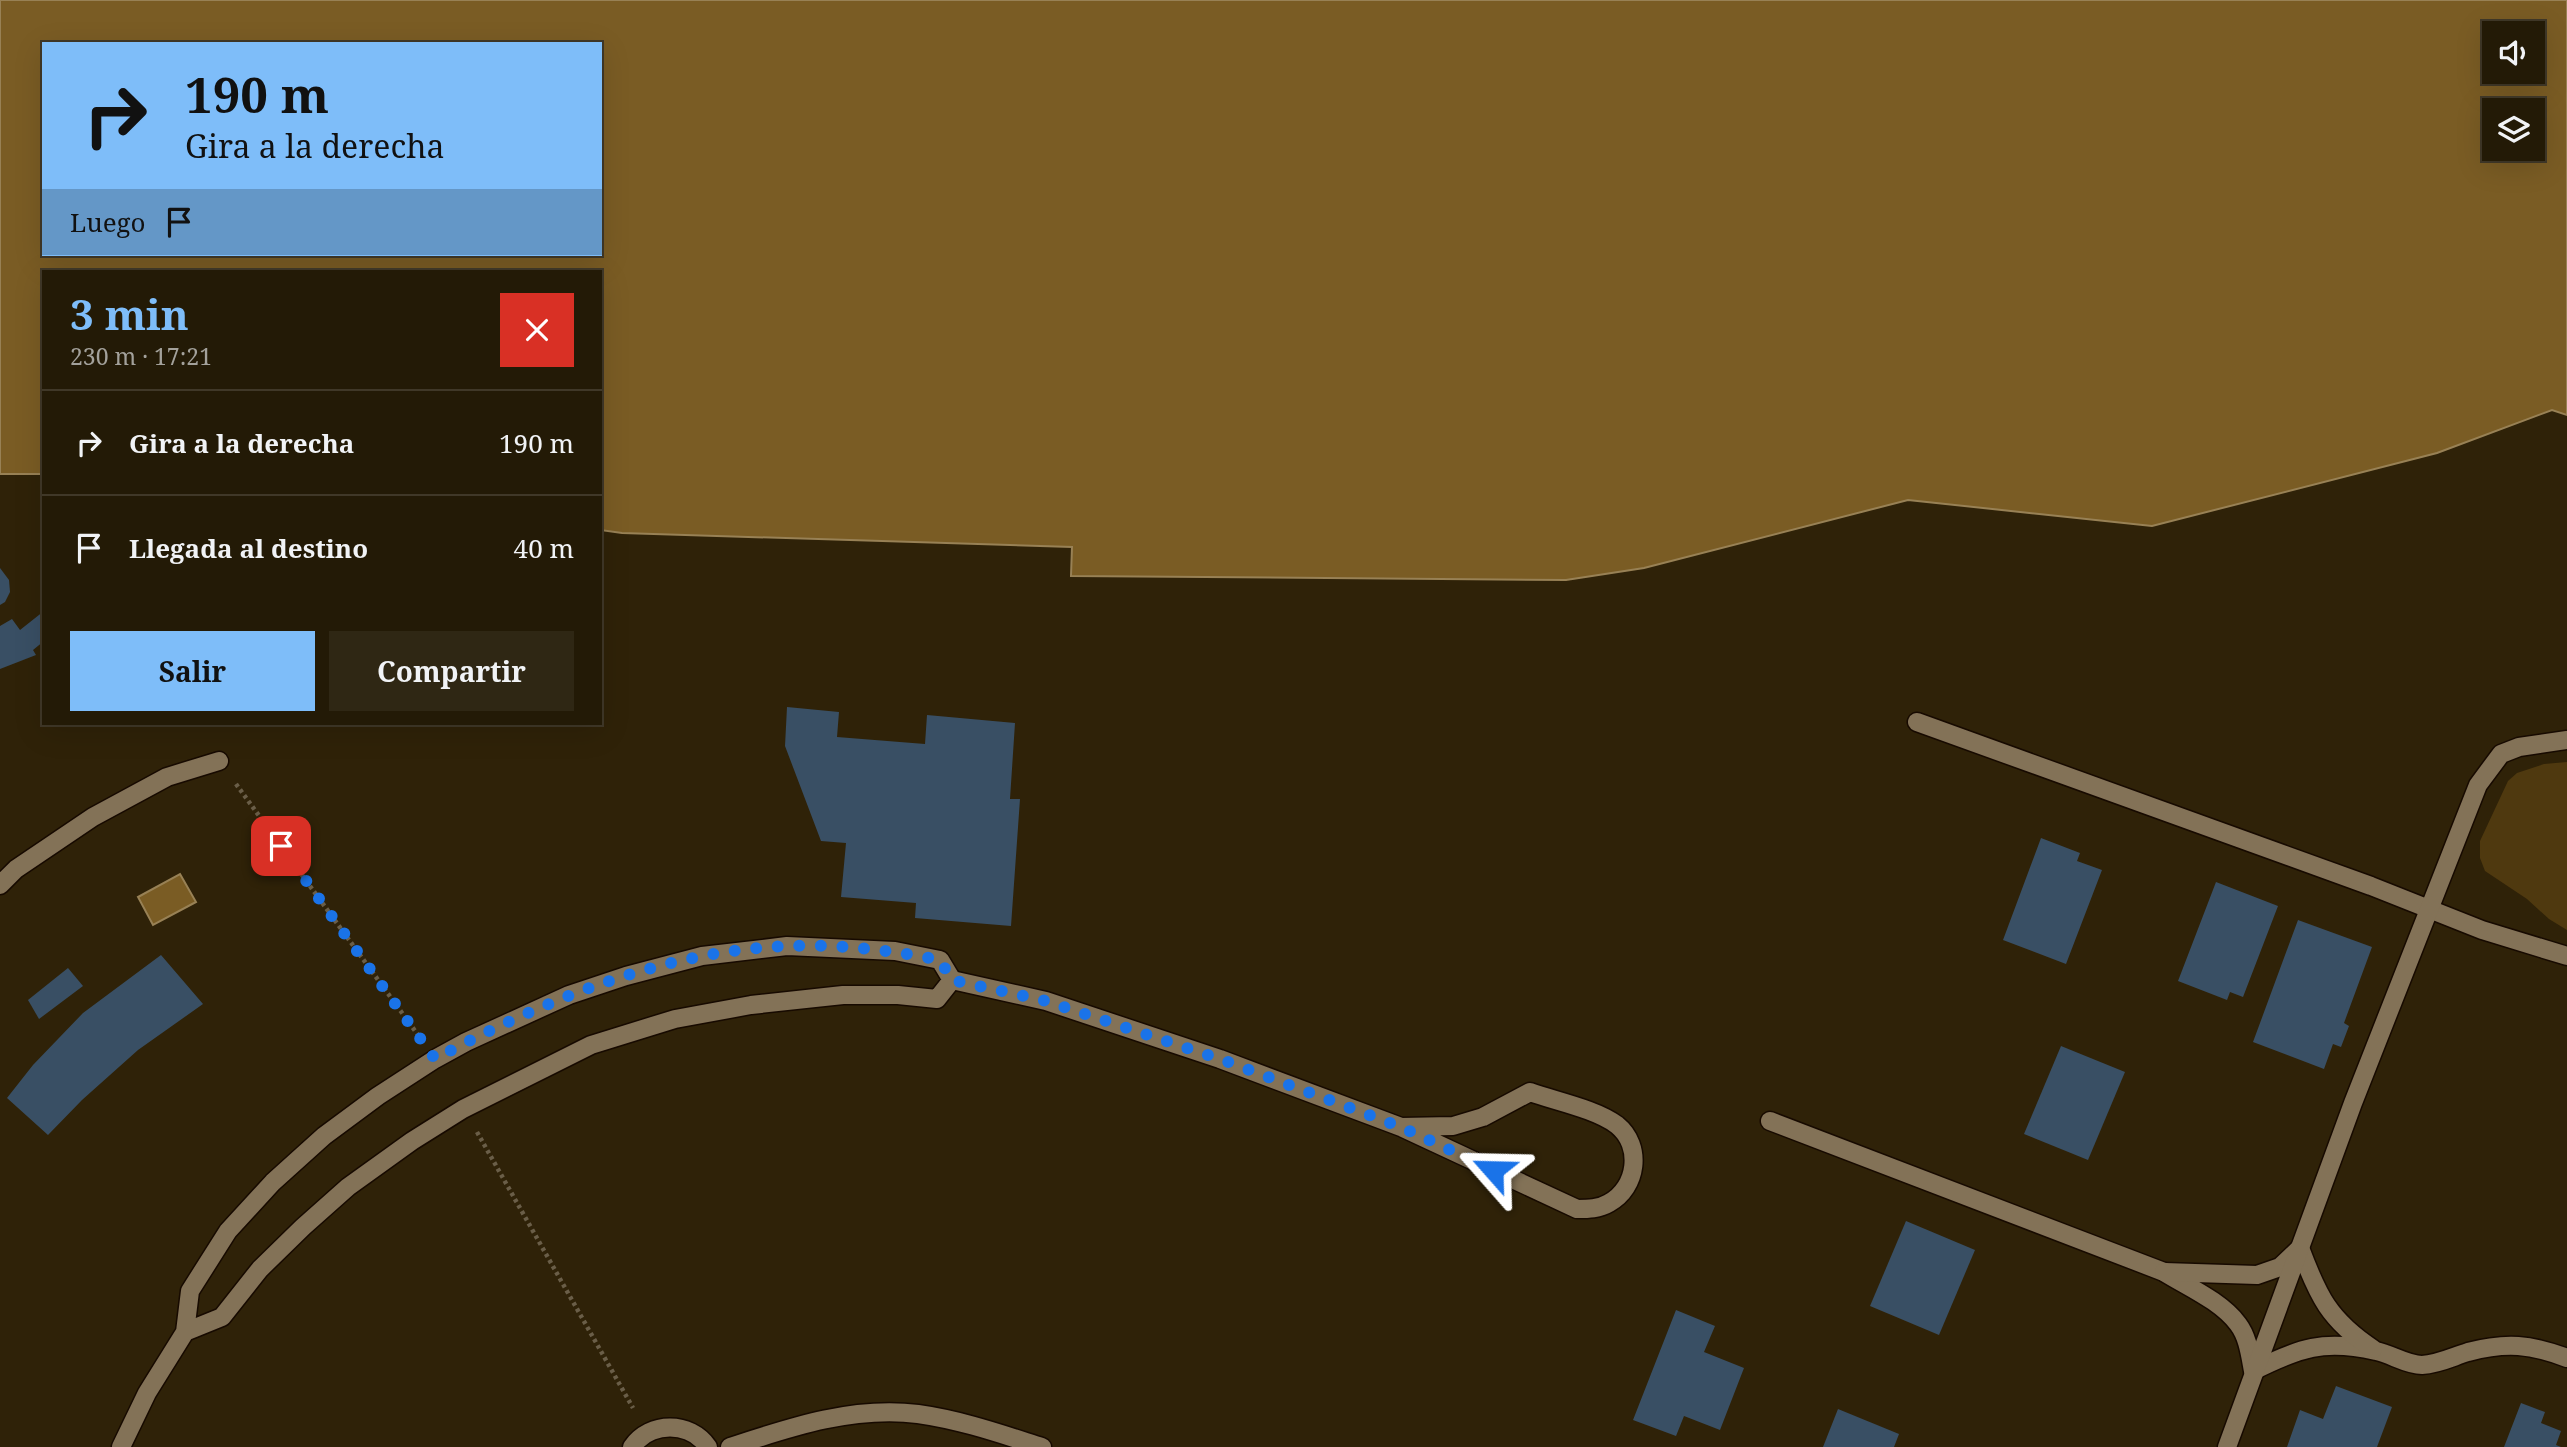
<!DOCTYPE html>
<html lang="es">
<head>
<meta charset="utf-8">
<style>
  :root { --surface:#231a06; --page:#2f2714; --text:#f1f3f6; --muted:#a3a19b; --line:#403828; --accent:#7ebdf9 }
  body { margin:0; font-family:"Noto Serif",serif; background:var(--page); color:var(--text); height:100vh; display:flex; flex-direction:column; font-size:26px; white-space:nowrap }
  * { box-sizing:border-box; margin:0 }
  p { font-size:23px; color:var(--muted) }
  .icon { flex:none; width:38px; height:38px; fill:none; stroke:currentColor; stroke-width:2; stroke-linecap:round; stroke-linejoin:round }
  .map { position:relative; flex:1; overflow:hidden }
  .side { position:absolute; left:42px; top:270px; width:560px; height:455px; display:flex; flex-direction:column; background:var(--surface); border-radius:0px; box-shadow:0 7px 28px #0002,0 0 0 2px var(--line) }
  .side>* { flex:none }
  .top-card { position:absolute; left:42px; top:42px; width:560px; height:214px; border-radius:0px; box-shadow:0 7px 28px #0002,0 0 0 2px var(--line); background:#7ebdf9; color:#111; overflow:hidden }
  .buttons { position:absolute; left:2482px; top:21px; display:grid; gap:14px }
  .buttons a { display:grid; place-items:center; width:63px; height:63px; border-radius:0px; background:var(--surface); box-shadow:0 7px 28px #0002,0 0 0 2px var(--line); font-size:35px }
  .pin { position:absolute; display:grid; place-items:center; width:60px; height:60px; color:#fff; margin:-30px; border-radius:14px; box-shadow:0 4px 10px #0006 }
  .me { position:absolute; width:77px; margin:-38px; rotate:295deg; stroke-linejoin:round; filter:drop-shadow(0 0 5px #0008) }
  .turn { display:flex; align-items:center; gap:24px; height:147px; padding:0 28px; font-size:32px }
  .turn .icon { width:91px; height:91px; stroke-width:2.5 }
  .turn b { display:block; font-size:49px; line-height:60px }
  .then { display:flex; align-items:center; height:66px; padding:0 28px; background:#0003; gap:14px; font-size:26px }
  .round { display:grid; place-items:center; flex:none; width:74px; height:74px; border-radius:0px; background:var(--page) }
  .summary { display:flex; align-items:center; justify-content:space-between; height:119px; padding:0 28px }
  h1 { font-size:42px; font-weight:700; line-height:52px; color:var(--accent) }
  .cta { display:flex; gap:14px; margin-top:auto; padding:14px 28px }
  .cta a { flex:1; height:80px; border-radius:0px; background:var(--accent); color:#111; font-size:28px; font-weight:700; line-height:80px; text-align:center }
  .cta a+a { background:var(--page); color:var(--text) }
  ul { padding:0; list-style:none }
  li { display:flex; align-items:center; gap:21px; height:105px; padding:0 28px; border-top:2px solid var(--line) }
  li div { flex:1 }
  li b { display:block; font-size:26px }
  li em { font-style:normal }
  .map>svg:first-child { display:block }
  .green { fill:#4f390f }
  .water { fill:#7a5c24; stroke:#988155; stroke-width:2; fill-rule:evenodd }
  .building { fill:#394f64 }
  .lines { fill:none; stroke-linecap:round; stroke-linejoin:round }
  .minor-casing { stroke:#170a00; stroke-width:21 }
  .path { stroke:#6a5e48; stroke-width:4.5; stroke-dasharray:3.5 3.5; stroke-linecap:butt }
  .minor { stroke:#837257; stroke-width:18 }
  .route { stroke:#1a73e8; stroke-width:12; stroke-dasharray:0 21.6 }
</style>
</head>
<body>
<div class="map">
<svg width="2567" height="1447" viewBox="0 0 2567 1447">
  <rect width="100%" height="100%" fill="#2f2208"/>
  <polygon class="green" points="2567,762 2567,930 2549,919 2527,899 2485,871 2480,858 2480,841 2508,781 2517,773 2544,764"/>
  <g class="water">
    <path d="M0,0h2567v415l-15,-5 -115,43 -285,73 -244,-26 -264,68 -78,12 -495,-4 1,-29 -450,-14 -22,-3v-259h-556v203h-44zM2494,33h38v39h-38zM44,44h556v210h-556zM2494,110h38v39h-38z"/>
    <polygon points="180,874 196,902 153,925 138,897"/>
  </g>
  <g class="building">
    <polygon points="0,568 9,580 10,592 5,602 0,605"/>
    <polygon points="44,611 44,641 33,650 36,655 0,669 0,626 12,619 20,630"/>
    <polygon points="787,707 839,712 837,737 925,744 927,715 1015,723 1010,799 1020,799 1011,926 915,918 916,903 841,897 846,843 821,841 785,746"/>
    <polygon points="2041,838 2080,853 2077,861 2102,870 2066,964 2003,940"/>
    <polygon points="2216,882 2278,906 2243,997 2230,992 2227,1000 2178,981"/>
    <polygon points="2298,920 2372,947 2344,1023 2349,1026 2341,1047 2333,1044 2324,1069 2253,1042"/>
    <polygon points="161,955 203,1004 138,1050 82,1100 48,1135 7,1098 33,1065 83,1013"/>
    <polygon points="68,968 83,986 39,1019 28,1000"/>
    <polygon points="2061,1046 2125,1072 2088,1160 2024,1134"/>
    <polygon points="1906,1221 1975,1250 1939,1335 1870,1306"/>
    <polygon points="1676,1310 1715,1326 1704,1352 1744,1368 1720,1430 1684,1416 1676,1436 1633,1420"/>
    <polygon points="2336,1386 2392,1407 2377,1447 2287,1447 2300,1410 2323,1419"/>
    <polygon points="2521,1403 2545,1412 2541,1423 2561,1431 2556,1445 2561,1447 2504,1447"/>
    <polygon points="1838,1409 1899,1434 1894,1447 1823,1447"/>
  </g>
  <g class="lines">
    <g class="minor-casing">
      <g id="minor">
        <polyline points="1917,722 2371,886 2482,930 2567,956"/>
        <polyline points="0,885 16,869 93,817 167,777 219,761"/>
        <path d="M952,980l94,21 174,58 181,68 176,82c11,0 22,0 32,-6 28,-15 34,-57 8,-78 -21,-16 -62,-24 -87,-33l-47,25 -30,9 -52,1"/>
        <path d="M1770,1121l394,151c24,15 57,29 74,52 10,13 12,31 15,47 46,-23 71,-32 123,-20 15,3 31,14 46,14 17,-1 30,-8 46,-13 38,-10 63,-8 99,6"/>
        <path d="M2164,1272l93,3 23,-8 20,-19c18,48 29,72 73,101"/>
        <polyline points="121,1447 147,1393 185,1332 190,1291 228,1231 273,1182 324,1136 378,1096 435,1059 466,1042 569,995 626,976 702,956 787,946 895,951 940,960 952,980 937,999 898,995 843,995 751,1005 675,1019 591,1045 463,1109 412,1141 348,1187 303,1227 260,1269 222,1317 185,1332"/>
        <path d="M632,1447c18,-26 58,-26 76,0"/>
        <path d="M730,1447c61,-20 123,-41 188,-33 43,6 83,20 124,33"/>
        <polyline points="2227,1447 2353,1103 2478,785 2501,754 2519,747 2567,740"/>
      </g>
    </g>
    <g class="path">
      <polyline points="236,784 418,1035"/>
      <polyline points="477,1132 633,1408"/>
    </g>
    <use href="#minor" class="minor"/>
  </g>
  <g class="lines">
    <path class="route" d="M281,846l154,213c107,-58 228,-108 352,-113 51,-2 103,4 153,14l12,20 94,21 174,58 181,68 92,43"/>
  </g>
</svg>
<div class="buttons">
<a><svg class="icon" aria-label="sound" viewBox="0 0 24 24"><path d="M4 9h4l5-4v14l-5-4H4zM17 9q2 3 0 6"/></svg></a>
<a><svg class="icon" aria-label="layers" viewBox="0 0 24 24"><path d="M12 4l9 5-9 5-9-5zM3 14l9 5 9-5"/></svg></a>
</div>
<div class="pin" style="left:281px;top:846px;background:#d93025"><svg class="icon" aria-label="arrive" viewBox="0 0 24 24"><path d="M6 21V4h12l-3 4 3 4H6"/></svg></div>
<svg class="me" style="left:1493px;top:1170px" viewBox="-20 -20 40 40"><path d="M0-17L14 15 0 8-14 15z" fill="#1a73e8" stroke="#fff" stroke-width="4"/></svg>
<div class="top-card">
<div class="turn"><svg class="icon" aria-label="right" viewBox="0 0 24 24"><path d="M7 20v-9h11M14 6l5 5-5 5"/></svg><div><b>190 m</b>Gira a la derecha</div></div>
<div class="then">Luego<svg class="icon" aria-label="arrive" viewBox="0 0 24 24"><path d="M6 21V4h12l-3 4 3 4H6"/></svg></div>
</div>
<section class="side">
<div class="summary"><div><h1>3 min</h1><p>230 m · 17:21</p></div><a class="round" style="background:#d93025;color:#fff"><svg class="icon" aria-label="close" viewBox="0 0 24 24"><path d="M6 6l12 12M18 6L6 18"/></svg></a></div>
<ul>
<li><svg class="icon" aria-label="right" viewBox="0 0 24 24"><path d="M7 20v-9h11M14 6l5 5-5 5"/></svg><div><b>Gira a la derecha</b></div><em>190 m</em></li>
<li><svg class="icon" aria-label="arrive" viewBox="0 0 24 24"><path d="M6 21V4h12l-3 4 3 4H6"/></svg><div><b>Llegada al destino</b></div><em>40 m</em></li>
</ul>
<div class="cta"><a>Salir</a><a>Compartir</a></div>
</section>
</div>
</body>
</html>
